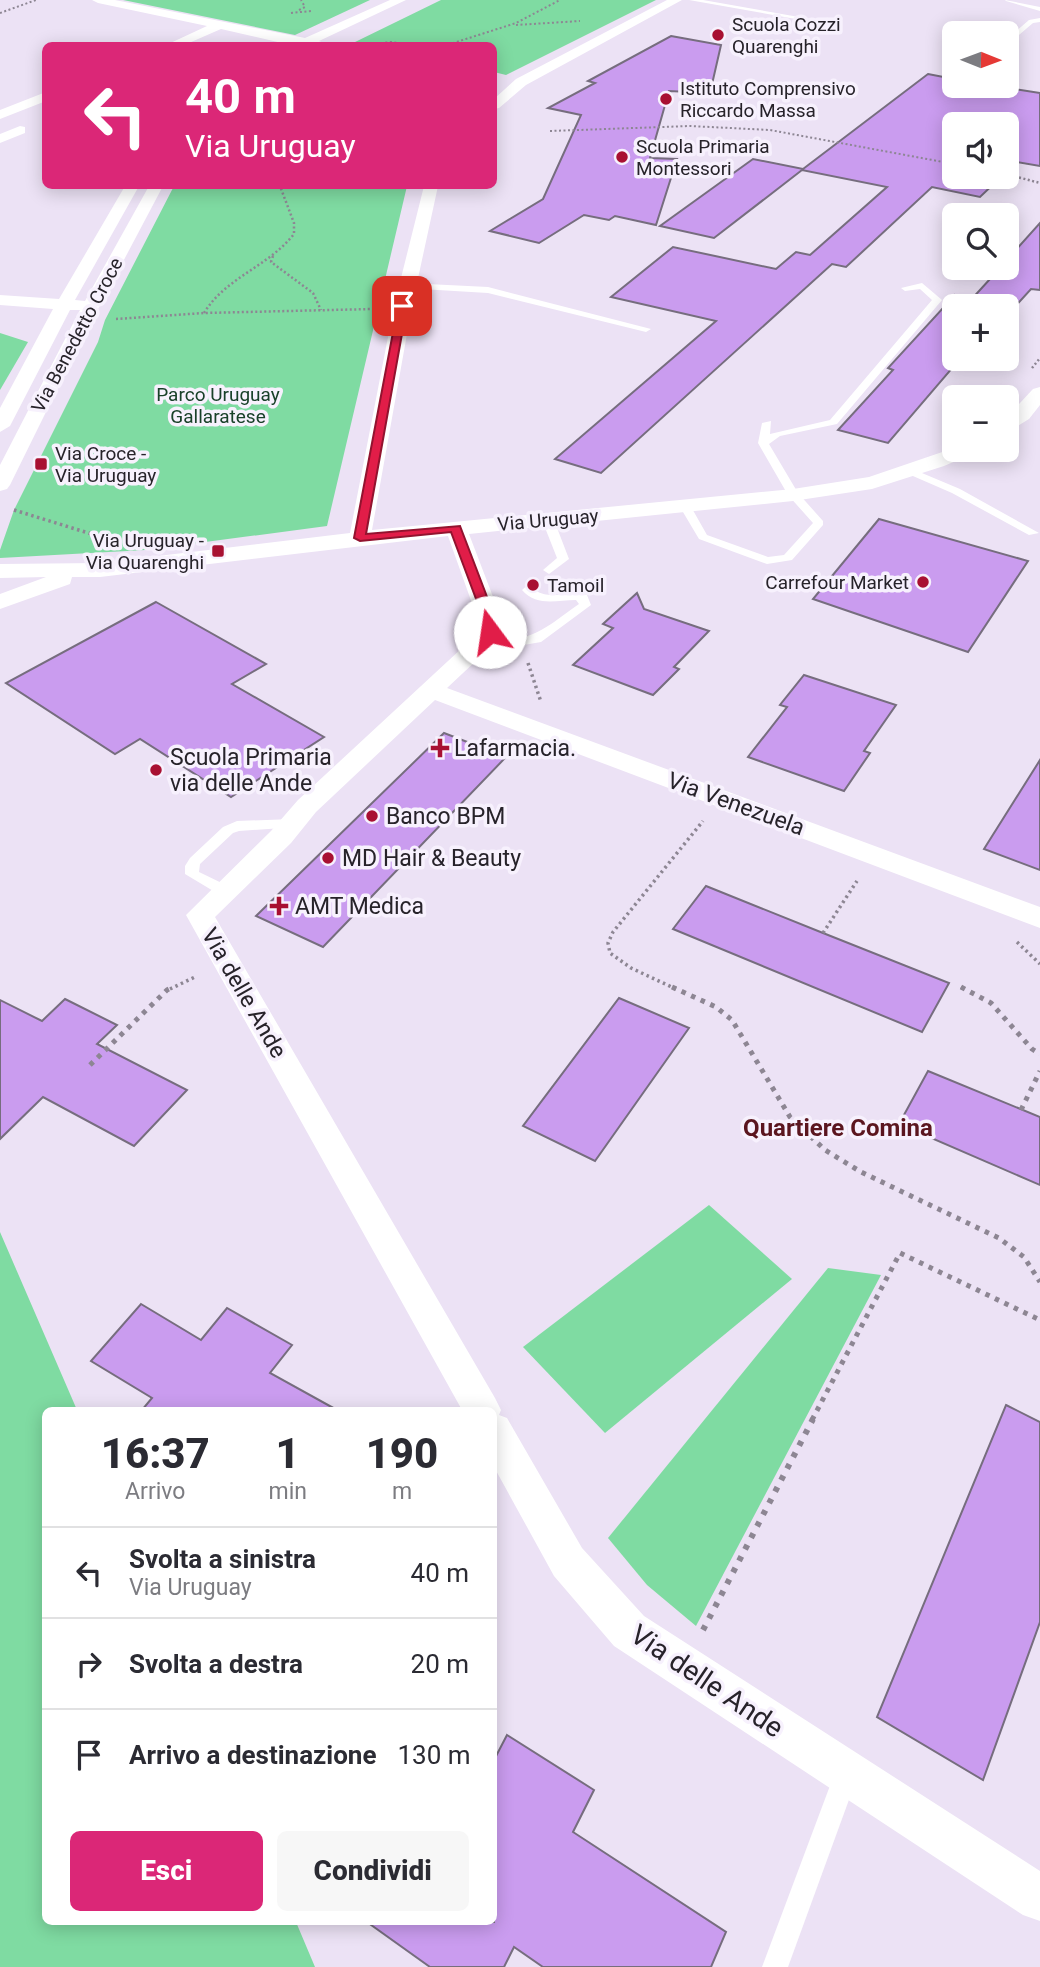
<!DOCTYPE html>
<html lang="it">
<head>
<meta charset="utf-8">
<style>
  :root { --surface:#fff; --page:#f7f7f7; --text:#2b2b33; --muted:#7c7c81; --line:#e1e1e2; --accent:#db2777 }
  body { margin:0; font-family:Roboto,sans-serif; background:var(--page); color:var(--text); height:100vh; display:flex; flex-direction:column; font-size:26px; white-space:nowrap }
  * { box-sizing:border-box; margin:0 }
  p { font-size:23px; color:var(--muted) }
  .icon { flex:none; width:38px; height:38px; fill:none; stroke:currentColor; stroke-width:2; stroke-linecap:round; stroke-linejoin:round }
  .map { position:relative; flex:1; overflow:hidden }
  .drawer { position:absolute; left:42px; top:1407px; width:455px; height:518px; display:flex; flex-direction:column; background:var(--surface); border-radius:10px; box-shadow:0 4px 18px #0003 }
  .drawer>* { flex:none }
  .guide { position:absolute; left:42px; top:42px; width:455px; height:147px; border-radius:10px; box-shadow:0 4px 18px #0003; background:#db2777; color:#fff; overflow:hidden }
  .needle { width:46px; rotate:91deg }
  .buttons { position:absolute; left:942px; top:21px; display:grid; gap:14px }
  .buttons a { display:grid; place-items:center; width:77px; height:77px; border-radius:10px; background:var(--surface); box-shadow:0 4px 18px #0003; font-size:35px }
  .pin { position:absolute; display:grid; place-items:center; width:60px; height:60px; color:#fff; margin:-30px; border-radius:14px; box-shadow:0 4px 10px #0006 }
  .me { position:absolute; width:77px; margin:-38px; rotate:346deg; stroke-linejoin:round; filter:drop-shadow(0 0 5px #0008) }
  .turn { display:flex; align-items:center; gap:24px; height:147px; padding:0 28px; font-size:32px }
  .turn .icon { width:91px; height:91px; stroke-width:2.5 }
  .turn b { display:block; font-size:49px; line-height:60px }
  .eta { display:flex; justify-content:space-evenly; align-items:center; height:119px; text-align:center }
  .eta b { font-size:42px; font-weight:800; line-height:49px }
  .primary-button { display:flex; gap:14px; margin-top:auto; padding:14px 28px }
  .primary-button a { flex:1; height:80px; border-radius:10px; background:var(--accent); color:#fff; font-size:28px; font-weight:800; line-height:80px; text-align:center }
  .primary-button a+a { background:var(--page); color:var(--text) }
  ul { padding:0; list-style:none }
  li { display:flex; align-items:center; gap:21px; height:91px; padding:0 28px; border-top:2px solid var(--line) }
  li div { flex:1 }
  li b { display:block; font-size:26px }
  li em { font-style:normal }
  .map>svg:first-child { display:block }
  .green { fill:#7fdba2 }
  .building { fill:#ca9cef; stroke:#766d7e; stroke-width:2 }
  .lines { fill:none; stroke-linecap:round; stroke-linejoin:round }
  .path-far4 { stroke:#8d8693; stroke-width:2; stroke-dasharray:2 2.5; stroke-linecap:butt }
  .path-far3 { stroke:#8d8693; stroke-width:2.5; stroke-dasharray:2 2.5; stroke-linecap:butt }
  .path-far2 { stroke:#8d8693; stroke-width:3.5; stroke-dasharray:2.5 3.5; stroke-linecap:butt }
  .path-far1 { stroke:#8d8693; stroke-width:5; stroke-dasharray:4.5 6; stroke-linecap:butt }
  .path { stroke:#8d8693; stroke-width:6; stroke-dasharray:5 8; stroke-linecap:butt }
  .service { fill:#fff; fill-rule:evenodd }
  .minor { fill:#fff; fill-rule:evenodd }
  .route { fill:#e11d48; stroke:#92132f; stroke-width:2 }
  .poi-dot { fill:#a81032; stroke:#f7f1fd; stroke-width:2.5 }
  .labels { text-anchor:middle; dominant-baseline:central; stroke-width:7; stroke-linejoin:round; paint-order:stroke }
  .far-poi-label { font-size:19px; fill:#27232a; stroke:#f7f1fd; text-anchor:start }
  .far-street-label { font-size:19px; fill:#27232a; stroke:#f7f1fd }
  .far-park-label { font-size:19px; fill:#194129; stroke:#f7f1fd }
  .poi-label { font-size:23px; fill:#27232a; stroke:#f7f1fd; text-anchor:start }
  .street-label { font-size:23px; fill:#27232a; stroke:#f7f1fd }
  .neighbourhood-label { font-size:24px; font-weight:bold; fill:#5b161f; stroke:#f7f1fd }
  .near-street-label { font-size:28px; fill:#27232a; stroke:#f7f1fd }
</style>
</head>
<body>
<div class="map">
<svg width="1040" height="1967" viewBox="0 0 1040 1967">
  <rect width="100%" height="100%" fill="#ece2f5"/>
  <g class="green">
    <polygon points="123,0 370,0 295,35"/>
    <polygon points="441,0 656,0 506,75 494,72 494,46 351,44"/>
    <polygon points="174,186 407,186 327,526 145,550 0,558 0,550 14,510 98,342 105,320"/>
    <polygon points="0,333 28,342 0,390"/>
    <polygon points="709,1205 792,1279 605,1433 523,1347"/>
    <polygon points="0,1232 77,1410 46,1410 46,1922 296,1922 315,1967 0,1967"/>
    <polygon points="828,1268 881,1275 696,1626 647,1585 608,1538"/>
  </g>
  <g class="building">
    <polygon points="671,36 721,45 710,93 669,91 650,158 677,159 656,225 615,216 609,220 584,215 539,243 490,231 543,199 581,115 548,108 595,83 588,81"/>
    <polygon points="928,74 954,79 954,86 996,86 1040,93 1040,166 1017,162 1006,171 1006,124 954,124 954,177 1001,177 980,197 932,187 846,267 832,264 601,473 555,459 716,321 611,297 673,247 776,269 796,252 810,255 887,187 802,170 714,238 660,226 753,159 803,169"/>
    <polygon points="1040,223 1040,290 1031,289 1011,311 1006,310 1006,306 969,302 1000,268 1006,268 1006,261"/>
    <polygon points="954,296 954,366 888,443 838,430 893,370 888,368"/>
    <polygon points="879,519 1028,561 968,652 813,599"/>
    <polygon points="637,593 644,609 709,631 674,667 679,669 653,695 573,665 613,628 603,624"/>
    <polygon points="156,602 266,664 232,684 324,737 231,797 140,739 115,754 6,683"/>
    <polygon points="804,675 896,705 864,751 870,753 844,791 748,757 787,707 780,705"/>
    <polygon points="444,733 506,757 323,947 256,916"/>
    <polygon points="1040,760 1040,870 984,849"/>
    <polygon points="706,886 823,933 949,983 922,1032 673,929"/>
    <polygon points="619,998 689,1028 595,1161 523,1126"/>
    <polygon points="65,999 117,1025 97,1044 187,1090 134,1146 43,1097 0,1139 0,1000 42,1021"/>
    <polygon points="928,1071 1040,1117 1040,1185 899,1124"/>
    <polygon points="141,1304 201,1340 227,1308 292,1345 270,1373 337,1410 142,1410 152,1398 91,1361"/>
    <polygon points="1006,1405 1040,1422 1040,1622 983,1780 877,1717"/>
    <polygon points="507,1735 594,1790 573,1832 726,1932 711,1967 543,1967 514,1947 504,1967 430,1967 367,1922 494,1922 494,1760"/>
  </g>
  <g class="lines">
    <g class="path-far4">
      <polyline points="299,10 305,7 301,0"/>
      <polyline points="0,13 36,0"/>
      <polyline points="291,13 311,11"/>
      <polyline points="516,25 580,21"/>
      <polyline points="363,45 391,42 423,46"/>
      <polyline points="444,46 516,23 560,0"/>
      <polyline points="550,131 690,126 770,130 954,164"/>
    </g>
    <g class="path-far3">
      <polyline points="1006,174 1040,183"/>
      <polyline points="273,256 271,262 313,293 321,310"/>
      <path d="M204,313c22,-36 64,-46 90,-79v-11l-14,-37"/>
      <polyline points="116,319 204,313 373,309"/>
      <polyline points="1032,368 1040,358"/>
    </g>
    <g class="path-far2">
      <polyline points="14,510 111,540"/>
      <polyline points="528,663 541,702"/>
      <polyline points="823,933 857,881"/>
      <polyline points="1017,942 1040,964"/>
      <polyline points="961,987 964,989"/>
      <polyline points="170,989 197,976"/>
      <polyline points="676,989 631,968 610,953 608,943 613,932 703,821"/>
    </g>
    <g class="path-far1">
      <polyline points="672,987 716,1007 732,1020 790,1117 825,1150 861,1172 999,1238 1024,1257 1040,1282"/>
      <polyline points="961,987 991,1003 1032,1049 1040,1054"/>
      <polyline points="90,1065 167,990 173,987"/>
      <polyline points="1021,1110 1040,1071"/>
      <polyline points="812,1420 900,1253 1040,1320"/>
    </g>
    <polyline class="path" points="703,1630 813,1419"/>
    <g class="service">
      <polygon points="689,0 703,0 810,19 807,21"/>
      <polygon points="1005,0 1040,7 1040,11 1006,1"/>
      <polygon points="1040,18 1040,22 1033,23 1006,46 1006,40 1029,20"/>
      <polygon points="407,283 488,287 651,329 646,332 488,293 404,288 403,286"/>
      <polygon points="922,283 942,300 837,424 780,436 769,444 798,493 823,521 823,525 792,560 767,564 699,539 680,507 682,505 690,505 707,535 768,557 784,555 813,523 788,495 758,443 762,423 771,421 770,434 830,420 932,300 920,289 905,291 901,288"/>
      <polygon points="910,468 960,489 1039,533 1029,535 952,493 906,473 905,471"/>
      <polygon points="548,517 554,520 569,559 549,574 543,570 557,558 542,520"/>
      <path d="M532,581l6,4 -3,5c13,10 35,1 52,5l4,10 -50,37 -35,6 -24,-6v-6c9,-1 18,4 27,4 28,-2 47,-20 70,-36l-3,-4c-20,0 -39,7 -54,-10z"/>
      <polygon points="292,819 297,821 299,824 297,827 239,831 233,833 200,864 199,872 230,887 232,891 230,895 220,895 185,874 185,866 190,858 223,827 237,821"/>
      <polygon points="846,1763 854,1767 858,1775 788,1967 762,1967 834,1775 838,1767"/>
    </g>
    <g class="minor">
      <polygon points="92,0 115,0 305,38 390,0 406,0 319,41 330,46 295,46 221,29 182,46 164,46 207,26 98,3"/>
      <polygon points="667,0 682,0 526,85 499,108 494,109 494,99 516,79"/>
      <polygon points="46,92 46,101 0,119 0,110"/>
      <polygon points="20,126 25,127 25,133 0,143 0,134"/>
      <polygon points="125,186 139,186 75,300 85,301 149,186 163,186 80,343 10,485 7,489 0,491 0,465 80,310 70,310 10,426 0,432 0,408 53,309 0,305 0,295 59,299"/>
      <polygon points="424,186 438,186 412,306 372,530 793,489 869,477 954,448 954,450 975,450 972,454 944,466 872,489 793,501 469,534 503,623 494,644 447,688 1040,907 1040,928 435,700 316,812 291,843 215,917 495,1398 501,1410 499,1415 507,1418 582,1548 644,1616 1040,1871 1040,1921 1023,1915 614,1646 554,1576 494,1467 494,1410 462,1410 186,915 271,831 298,800 475,636 479,623 448,536 100,577 72,577 70,584 0,609 0,594 46,577 0,578 0,564 100,563 350,533 394,306"/>
      <polygon points="1040,387 1040,405 1029,419 1006,433 1006,418 1033,389"/>
    </g>
  </g>
  <polygon class="route" points="402,303 407,306 366,534 460,526 497,623 494,635 490,636 483,632 485,623 451,532 360,541 354,538 398,306"/>
  <g class="poi-dot">
    <circle cx="718" cy="35" r="7"/>
    <circle cx="666" cy="99" r="7"/>
    <circle cx="622" cy="157" r="7"/>
    <rect x="34" y="457" width="14" height="14" rx="3.5"/>
    <rect x="211" y="544" width="14" height="14" rx="3.5"/>
    <circle cx="923" cy="582" r="7"/>
    <circle cx="533" cy="585" r="7"/>
    <path d="M436.5 737.5h7v7h7v7h-7v7h-7v-7h-7v-7h7z"/>
    <circle cx="156" cy="770" r="7"/>
    <circle cx="372" cy="816" r="7"/>
    <circle cx="328" cy="858" r="7"/>
    <path d="M275.5 895.5h7v7h7v7h-7v7h-7v-7h-7v-7h7z"/>
  </g>
  <g class="labels">
    <g class="far-poi-label">
      <text x="732" y="24">Scuola Cozzi<tspan x="732" dy="22">Quarenghi</tspan></text>
      <text x="680" y="88">Istituto Comprensivo<tspan x="680" dy="22">Riccardo Massa</tspan></text>
      <text x="636" y="146">Scuola Primaria<tspan x="636" dy="22">Montessori</tspan></text>
      <text x="55" y="453">Via Croce -<tspan x="55" dy="22">Via Uruguay</tspan></text>
      <text x="204" y="540" text-anchor="end">Via Uruguay -<tspan x="204" dy="22">Via Quarenghi</tspan></text>
      <text x="909" y="582" text-anchor="end">Carrefour Market</text>
      <text x="547" y="585">Tamoil</text>
    </g>
    <g class="far-street-label">
      <text transform="translate(77 335) rotate(-62)">Via Benedetto Croce</text>
      <text transform="translate(548 520) rotate(-5)">Via Uruguay</text>
    </g>
    <g class="far-park-label">
      <text x="218" y="394">Parco Uruguay<tspan x="218" dy="22">Gallaratese</tspan></text>
    </g>
    <g class="poi-label">
      <text x="454" y="748">Lafarmacia.</text>
      <text x="170" y="757">Scuola Primaria<tspan x="170" dy="26">via delle Ande</tspan></text>
      <text x="386" y="816">Banco BPM</text>
      <text x="342" y="858">MD Hair &amp; Beauty</text>
      <text x="295" y="906">AMT Medica</text>
    </g>
    <g class="street-label">
      <text transform="translate(736 804) rotate(20)">Via Venezuela</text>
      <text transform="translate(244 993) rotate(60)">Via delle Ande</text>
    </g>
    <g class="neighbourhood-label">
      <text x="838" y="1128">Quartiere Comina</text>
    </g>
    <g class="near-street-label">
      <text transform="translate(707 1681) rotate(34)">Via delle Ande</text>
    </g>
  </g>
</svg>
<div class="buttons">
<a><svg class="needle" viewBox="-14 -14 28 28"><path d="M0-13l5 13h-10z" fill="#e53935"/><path d="M0 13l5-13h-10z" fill="#7c7c81"/></svg></a>
<a><svg class="icon" aria-label="sound" viewBox="0 0 24 24"><path d="M4 9h4l5-4v14l-5-4H4zM17 9q2 3 0 6"/></svg></a>
<a><svg class="icon" aria-label="search" viewBox="0 0 24 24"><circle cx="10" cy="10" r="6"/><path d="M15 15l6 6"/></svg></a>
<a>+</a>
<a>−</a>
</div>
<div class="pin" style="left:402px;top:306px;background:#d93025"><svg class="icon" aria-label="arrive" viewBox="0 0 24 24"><path d="M6 21V4h12l-3 4 3 4H6"/></svg></div>
<svg class="me" style="left:490px;top:632px" viewBox="-20 -20 40 40"><circle r="19" fill="#fff"/><path d="M0-13L10 11 0 6-10 11z" fill="#e11d48"/></svg>
<div class="guide">
<div class="turn"><svg class="icon" aria-label="left" viewBox="0 0 24 24"><path d="M17 20v-9H6M10 6l-5 5 5 5"/></svg><div><b>40 m</b>Via Uruguay</div></div>
</div>
<section class="drawer">
<div class="eta">
<div><b>16:37</b><p>Arrivo</p></div>
<div><b>1</b><p>min</p></div>
<div><b>190</b><p>m</p></div>
</div>
<ul>
<li><svg class="icon" aria-label="left" viewBox="0 0 24 24"><path d="M17 20v-9H6M10 6l-5 5 5 5"/></svg><div><b>Svolta a sinistra</b><p>Via Uruguay</p></div><em>40 m</em></li>
<li><svg class="icon" aria-label="right" viewBox="0 0 24 24"><path d="M7 20v-9h11M14 6l5 5-5 5"/></svg><div><b>Svolta a destra</b></div><em>20 m</em></li>
<li><svg class="icon" aria-label="arrive" viewBox="0 0 24 24"><path d="M6 21V4h12l-3 4 3 4H6"/></svg><div><b>Arrivo a destinazione</b></div><em>130 m</em></li>
</ul>
<div class="primary-button"><a>Esci</a><a>Condividi</a></div>
</section>
</div>
</body>
</html>
